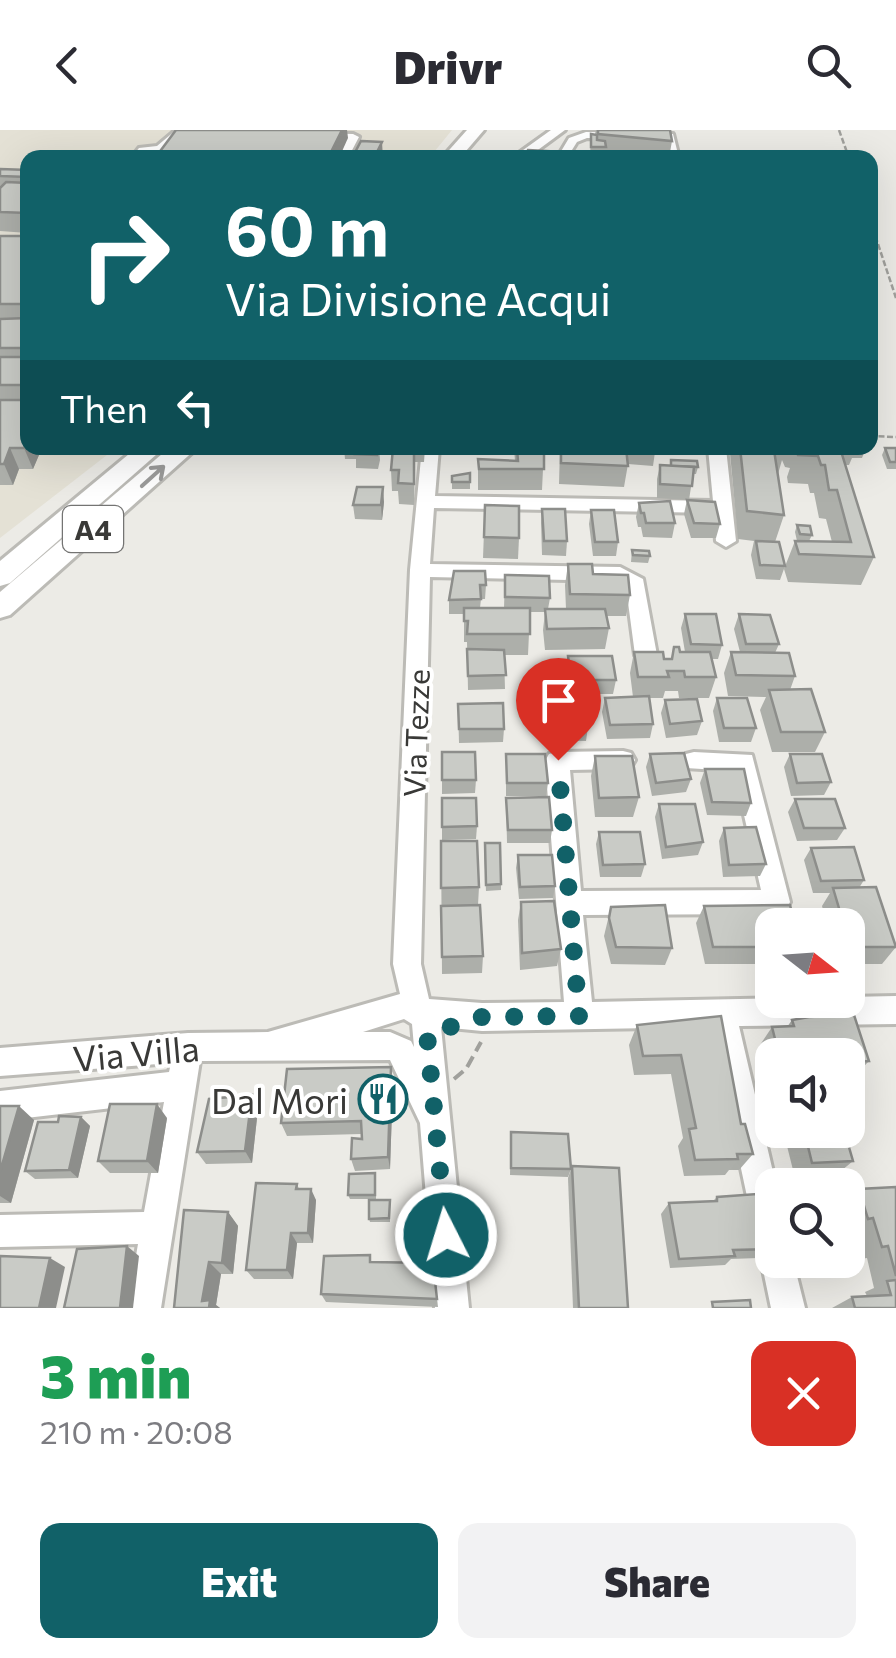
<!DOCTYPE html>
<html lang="en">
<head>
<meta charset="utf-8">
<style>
  :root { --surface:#fff; --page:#f2f2f3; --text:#2b2b33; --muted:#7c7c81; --accent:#116168 }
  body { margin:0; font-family:Commissioner,sans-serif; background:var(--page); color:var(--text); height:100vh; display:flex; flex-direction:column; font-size:38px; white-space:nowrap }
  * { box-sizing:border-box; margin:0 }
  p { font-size:32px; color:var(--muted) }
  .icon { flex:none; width:55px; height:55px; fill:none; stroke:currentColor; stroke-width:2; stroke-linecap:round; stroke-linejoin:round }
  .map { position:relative; height:1178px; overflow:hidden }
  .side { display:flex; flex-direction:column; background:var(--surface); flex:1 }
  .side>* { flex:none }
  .hud { position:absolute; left:20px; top:20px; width:858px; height:305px; border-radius:20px; box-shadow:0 10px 40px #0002; background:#116168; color:#fff; overflow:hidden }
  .needle { width:65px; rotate:107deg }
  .tools { position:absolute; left:755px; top:778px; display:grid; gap:20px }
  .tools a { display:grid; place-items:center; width:110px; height:110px; border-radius:20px; background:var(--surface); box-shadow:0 10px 40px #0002; font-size:50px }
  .pin { position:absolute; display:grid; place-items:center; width:85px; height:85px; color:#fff; margin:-102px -42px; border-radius:50% 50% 50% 0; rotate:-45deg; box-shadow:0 0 10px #0007 }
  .pin .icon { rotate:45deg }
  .me { position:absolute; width:110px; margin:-55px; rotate:355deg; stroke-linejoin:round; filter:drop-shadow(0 0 8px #0008) }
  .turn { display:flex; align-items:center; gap:35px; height:210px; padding:0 40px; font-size:45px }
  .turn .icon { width:130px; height:130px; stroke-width:2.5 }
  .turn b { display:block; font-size:70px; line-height:85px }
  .then { display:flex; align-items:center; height:95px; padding:0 40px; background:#0003; gap:20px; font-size:38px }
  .round { display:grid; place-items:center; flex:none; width:105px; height:105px; border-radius:20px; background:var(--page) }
  .overview { display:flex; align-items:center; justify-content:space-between; height:170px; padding:0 40px }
  h1 { font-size:60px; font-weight:800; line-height:75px; color:#1e9e55 }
  .action { display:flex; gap:20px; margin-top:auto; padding:20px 40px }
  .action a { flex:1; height:115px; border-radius:20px; background:var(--accent); color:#fff; font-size:40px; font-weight:800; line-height:115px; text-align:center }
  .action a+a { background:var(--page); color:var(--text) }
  header { display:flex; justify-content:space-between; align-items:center; height:130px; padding:0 40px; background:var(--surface); font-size:45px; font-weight:800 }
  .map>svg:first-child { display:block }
  .built { fill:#e4e1d5 }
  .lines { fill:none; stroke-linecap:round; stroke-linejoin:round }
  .minor-casing { stroke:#bcbbb6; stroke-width:6 }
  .highway-casing { stroke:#bcbbb6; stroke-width:6 }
  .path-far1 { stroke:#a0a09c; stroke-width:2.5; stroke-dasharray:6 2.5; stroke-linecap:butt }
  .path { stroke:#a0a09c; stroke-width:4; stroke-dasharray:12 6; stroke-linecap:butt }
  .minor { fill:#fff; fill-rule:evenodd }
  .highway { fill:#fff; fill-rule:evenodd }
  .wall { fill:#adafaa }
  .shaded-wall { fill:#8d8e8b }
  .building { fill:#c9cbc6; stroke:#8d8e8b; stroke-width:2.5 }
  .oneway { stroke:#9c9c9b }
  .route { stroke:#116168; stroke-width:18; stroke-dasharray:0 32.4 }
  .labels { text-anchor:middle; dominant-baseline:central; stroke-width:8; stroke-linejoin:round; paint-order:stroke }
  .shield { fill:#fff; stroke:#747473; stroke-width:2.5 }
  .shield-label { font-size:28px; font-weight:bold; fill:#393937 }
  .street-label { font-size:30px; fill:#393937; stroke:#fff }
  .near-street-label { font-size:35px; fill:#393937; stroke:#fff }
  .near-poi-label { font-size:35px; fill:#393937; stroke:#fff; text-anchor:end }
</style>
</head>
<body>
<header><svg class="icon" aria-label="back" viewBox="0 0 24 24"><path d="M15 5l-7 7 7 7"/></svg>Drivr<svg class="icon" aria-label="search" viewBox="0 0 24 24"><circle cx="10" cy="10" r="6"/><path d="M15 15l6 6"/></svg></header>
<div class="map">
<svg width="896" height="1178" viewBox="0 0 896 1178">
  <rect width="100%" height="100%" fill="#ecebe6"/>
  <polygon class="built" points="0,0 452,0 430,27 28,28 28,318 116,318 0,408"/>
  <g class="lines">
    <g class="minor-casing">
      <g id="minor">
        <polygon points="176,0 189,0 164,22 131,28 139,18 157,16"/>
        <polygon points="551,0 565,0 527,28 512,28"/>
        <polygon points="586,2 673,4 679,28 667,28 664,9 587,8 577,12 567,28 557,28 569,8"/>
        <polygon points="314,3 353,4 359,7 348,28 336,28 346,10 318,8"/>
        <path d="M422,318h17l-4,48 278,5 -5,-53h18l10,93 -10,6 -10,-6 -2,-28 -280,-5 -4,56 190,3 23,12 14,76 -11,8 -11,-8 -9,-68 -10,-6 -186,-4 -9,387 8,35 53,4 82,-1 -19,-241 4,-7 8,-2 66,-1 8,2 4,7 -4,7 -8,2 -53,1 11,121 180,-1 -27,-119 -48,-3 -4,-7 4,-7 8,-2 58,3 38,147 -4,8 -9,4 -194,1 9,87 304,-6v28l-157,2 37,159h-4v75h21l12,48h-34l-10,-48 3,-8 -8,-13 -45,-212 -229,4 -41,-4 28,281h-34l-15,-185 -30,-63 -190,1 -39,247h-34l11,-64 -138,3v-32l144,-3 20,-110 -164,19v-30l169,-19 2,-9 -171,13v-28l188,-15 80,-1 132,-38 -7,-30 17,-394zM404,889l8,5 2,23 -3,-6 -21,-9h-27z"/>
      </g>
    </g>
    <g class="highway-casing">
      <g id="highway">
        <polygon points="467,0 484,0 460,28 442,28"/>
        <polygon points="169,318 197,318 10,485 0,488 0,462"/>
        <polygon points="135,319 153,319 157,324 10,453 0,456 0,431"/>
      </g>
    </g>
    <g class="path-far1">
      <polyline points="839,0 849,28"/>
      <polyline points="870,90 896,168"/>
      <polyline points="870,306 896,307"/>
    </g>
    <polyline class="path" points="454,949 466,939 481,912"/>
    <use href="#minor" class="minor"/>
    <use href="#highway" class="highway"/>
  </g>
  <g class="wall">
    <polygon points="596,0 670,0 672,11 669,28 605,23 604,28 590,28 591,4 595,4"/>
    <polygon points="0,39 28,40 28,103 0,101"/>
    <polygon points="0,106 28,106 28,318 55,318 52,324 39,325 33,339 19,339 13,355 0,355"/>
    <polygon points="344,318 379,318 380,330 378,339 356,338 356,329 345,329"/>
    <polygon points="393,318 425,318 424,332 415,332 414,375 399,374 398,361 392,361 391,340"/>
    <polygon points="514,318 544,318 542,360 478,360 478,329 515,331"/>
    <polygon points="560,318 655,318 655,322 653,336 628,334 624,357 559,354"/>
    <polygon points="732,318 866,318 862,328 852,328 849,335 845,335 874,427 861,455 788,452 784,439 795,411 797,411 795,402 797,395 812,405 809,411 832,412 826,389 819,388 814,363 810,363 808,354 788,353 787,347 790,338 785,337 782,330 778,344 784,385 775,412 785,436 780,450 756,449 751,425 754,411 738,409 730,323"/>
    <polygon points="885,318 896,318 896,339 887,339 882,325"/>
    <polygon points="671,330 698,337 696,344 693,344 689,370 720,394 716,408 691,408 684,384 687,370 657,368 657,349 660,335 670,336"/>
    <polygon points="452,346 470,352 470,359 452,359"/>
    <polygon points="384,372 382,390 355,389 353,375"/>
    <polygon points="639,373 675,393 672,408 643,407 641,397 638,397 636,387"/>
    <polygon points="485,375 519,408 518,429 483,428"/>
    <polygon points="542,379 567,411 566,426 542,425 541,393"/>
    <polygon points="591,380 618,412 616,426 593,426 589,394"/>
    <polygon points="632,420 650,426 648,433 631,432"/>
    <polygon points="568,434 593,444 630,465 626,486 607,486 609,498 605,519 545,520 543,500 545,482 530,482 528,525 504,525 505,559 468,560 467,512 464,512 464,484 449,484 449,470 454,441 486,455 485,469 481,469 480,478 504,478 505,445 550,468 548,479 566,479 565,455"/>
    <polygon points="685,484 722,515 718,529 711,529 716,547 709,568 679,568 678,561 665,561 663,568 649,568 653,594 650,608 607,609 602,582 605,568 633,567 630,543 634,522 664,529 671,529 674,517 680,522 685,522 681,498"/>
    <polygon points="739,484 779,514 775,523 795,546 790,560 825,602 815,622 772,622 760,580 766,567 728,566 724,543 731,522 740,522 734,499"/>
    <polygon points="568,526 616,550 613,564 569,564 566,540"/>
    <polygon points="522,568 535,582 534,589 523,589"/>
    <polygon points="717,568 756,598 751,612 719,612 713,581"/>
    <polygon points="545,570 588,597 586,611 544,610 543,584"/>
    <polygon points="665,570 702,591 697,605 666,608 661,583"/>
    <polygon points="458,574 504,599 503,612 459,613"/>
    <polygon points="442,622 476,650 475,663 442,664"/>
    <polygon points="506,624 548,653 546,666 506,666"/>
    <polygon points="650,624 691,649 686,662 652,666 646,637"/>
    <polygon points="790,624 831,652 824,665 791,666 784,637"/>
    <polygon points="595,626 639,667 633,687 595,687 591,646"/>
    <polygon points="705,639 751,673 746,686 707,685 700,653"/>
    <polygon points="442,668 477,696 476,709 442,710"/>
    <polygon points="506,668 552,700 550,713 507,713"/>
    <polygon points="795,669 845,698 837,710 797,711 788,682"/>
    <polygon points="659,674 703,712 698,725 662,729 655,687"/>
    <polygon points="724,698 766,734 760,746 723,747 719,711"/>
    <polygon points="599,702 645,734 641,747 600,747 596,714"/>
    <polygon points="441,711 479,757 478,775 483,826 482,843 442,844"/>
    <polygon points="811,718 864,750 859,758 896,817 882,834 848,834 848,795 827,795 822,776 830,763 813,763 804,730"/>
    <polygon points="484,720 501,754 501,760 486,761"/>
    <polygon points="518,725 555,756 553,768 519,769 516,738"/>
    <polygon points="521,772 561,819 557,836 520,840 518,790"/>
    <polygon points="704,776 772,795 772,834 705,834 696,793"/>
    <polygon points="611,777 672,818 665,835 611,834 604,806"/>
    <polygon points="721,886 741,994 753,1024 739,1040 729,1040 725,1045 684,1046 678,1016 683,1008 671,944 634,945 629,915 637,895"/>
    <polygon points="792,890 869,931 851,950 848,950 848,925 772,925 772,977 758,918 772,897 787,897"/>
    <polygon points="391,937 393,951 390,1039 355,1041 351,1029 362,1009 361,1004 287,1006 281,993"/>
    <polygon points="252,965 258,979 252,1033 206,1034 197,1022"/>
    <polygon points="0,976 34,990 11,1073 0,1073"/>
    <polygon points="81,987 90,996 78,1048 35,1049 25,1041 58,992"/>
    <polygon points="167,988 158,1043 110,1043 98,1031"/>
    <polygon points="778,1000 844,1000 853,1031 835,1046 795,1048 786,1012 782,1013"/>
    <polygon points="511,1002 571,1039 568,1047 510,1045"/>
    <polygon points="572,1036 628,1178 573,1178 568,1048"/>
    <polygon points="376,1047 376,1069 350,1069 348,1065"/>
    <polygon points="297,1054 299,1059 316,1070 313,1113 297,1113 293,1149 254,1149 246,1140"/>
    <polygon points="896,1057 896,1178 832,1178 852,1167 867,1166 865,1162 874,1158 867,1128 861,1129 852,1102 848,1102 848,1068 859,1059"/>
    <polygon points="717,1067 770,1119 758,1128 731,1129 725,1135 670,1138 661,1084 669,1073 713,1071"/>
    <polygon points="390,1070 390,1092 370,1092 369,1089"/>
    <polygon points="228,1082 238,1096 233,1144 221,1144 216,1175 220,1178 174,1178"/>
    <polygon points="372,1132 433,1133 438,1177 326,1172 321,1164"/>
  </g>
  <g class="shaded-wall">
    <polygon points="342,0 347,0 348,8 339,28 328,28"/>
    <polygon points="382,12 383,28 374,28"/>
    <polygon points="28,311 28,318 36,318 39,325 33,339 24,318"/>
    <polygon points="10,318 19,339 13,355 4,334"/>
    <polygon points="383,357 384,372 382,390 381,375"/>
    <polygon points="391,937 393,951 390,1039 388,1027"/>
    <polygon points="252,965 258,979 252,1033 245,1021"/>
    <polygon points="157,974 167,988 158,1043 147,1031"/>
    <polygon points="19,976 34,990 11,1073 0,1066 0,1042"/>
    <polygon points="81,987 90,996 78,1048 69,1040"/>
    <polygon points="311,1059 316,1070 313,1113 308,1103"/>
    <polygon points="228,1082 238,1096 233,1144 222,1133"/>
    <polygon points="291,1103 297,1113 293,1149 287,1140"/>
    <polygon points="127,1116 139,1126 133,1178 120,1178"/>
    <polygon points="50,1128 65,1137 56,1178 39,1178"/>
    <polygon points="209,1132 221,1144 216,1175 220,1178 209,1178 202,1171"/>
  </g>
  <g class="building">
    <polygon points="176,0 342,0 328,28 155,28"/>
    <polygon points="598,0 670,0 672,11 598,4"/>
    <polygon points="591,4 597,5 597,10 605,11 606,17 591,17"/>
    <polygon points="361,11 382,12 374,28 352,28"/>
    <polygon points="528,20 563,22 564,28 526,27"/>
    <polygon points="0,39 28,40 28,47 0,46"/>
    <polygon points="6,52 28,53 28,83 0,82 0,58"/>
    <rect x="0" y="106" width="28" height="68"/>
    <polygon points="28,188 28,218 0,218 0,189"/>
    <rect x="0" y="227" width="28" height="28"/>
    <polygon points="0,270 28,270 28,311 24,318 10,318 4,334 0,334"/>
    <polygon points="357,318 379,318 377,325 355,324"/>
    <polygon points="393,318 414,318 414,354 398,353 399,340 391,340"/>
    <polygon points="517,318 544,318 544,339 479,339 478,329 518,331"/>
    <polygon points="561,318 626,318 628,336 561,333"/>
    <polygon points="629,318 655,318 655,322 629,320"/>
    <polygon points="740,318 784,318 785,322 774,320 784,385 747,381"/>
    <polygon points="788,318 810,318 796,319 795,323 789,323"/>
    <polygon points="820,318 840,318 874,427 799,424 795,411 851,412 837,360 829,360 825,335 821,335 818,326 798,325 796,319"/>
    <polygon points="840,318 854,318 854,320 841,320"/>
    <polygon points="885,318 896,318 896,332 890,332"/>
    <polygon points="671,330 697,331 698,337 671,336"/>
    <polygon points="660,335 694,337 692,356 660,354"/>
    <polygon points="470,343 470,352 452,352 452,346"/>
    <polygon points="357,357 383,357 381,375 353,375"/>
    <polygon points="687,370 715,372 720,394 694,393"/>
    <polygon points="670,371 675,393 646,393 644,383 641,383 639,373"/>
    <polygon points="485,375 519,376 519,408 484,407"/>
    <polygon points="542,379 565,379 567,411 544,411"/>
    <polygon points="591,380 614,380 618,412 595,412"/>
    <polygon points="797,395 810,396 812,405 800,404"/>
    <polygon points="756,411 779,412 785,436 760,435"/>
    <polygon points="632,420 649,421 650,426 633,425"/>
    <polygon points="568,434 592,434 593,444 628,445 630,465 570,464"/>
    <polygon points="454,441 485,441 486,455 480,455 481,469 449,470"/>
    <polygon points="505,445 549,446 550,468 505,467"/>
    <polygon points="464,478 530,478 530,504 467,504 468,491 464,491"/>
    <polygon points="545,479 605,479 609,498 547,499"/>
    <polygon points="685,484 716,484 722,515 691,514"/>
    <polygon points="739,484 770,485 779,514 746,514"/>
    <polygon points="674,517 679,517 680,522 710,522 716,547 685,547 684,541 667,541 669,547 638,547 634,522 663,522 664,529 672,529"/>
    <polygon points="467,519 504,520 506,545 468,546"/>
    <polygon points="731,522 789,523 795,546 736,545"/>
    <polygon points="568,526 612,526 616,550 571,550"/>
    <polygon points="811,559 825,602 781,602 769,560"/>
    <polygon points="649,566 653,594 610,595 605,568"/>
    <polygon points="522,568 533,568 535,582 524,582"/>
    <polygon points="717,568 747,568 756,598 724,598"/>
    <polygon points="697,569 702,591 670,594 665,570"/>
    <polygon points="545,570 585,570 588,597 545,596"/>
    <polygon points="503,573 504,599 459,599 458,574"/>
    <polygon points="442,622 475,622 476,650 442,650"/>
    <polygon points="684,623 691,649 656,653 650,624"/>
    <polygon points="506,624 545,624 548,653 507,653"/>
    <polygon points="790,624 822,624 831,652 797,653"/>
    <polygon points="595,626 632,626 639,667 599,668"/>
    <polygon points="705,639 744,639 751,673 712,672"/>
    <polygon points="549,667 552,700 508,700 506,668"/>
    <polygon points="442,668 476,668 477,696 442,697"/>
    <polygon points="795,669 835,669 845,698 804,698"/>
    <polygon points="659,674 695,674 703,712 666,717"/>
    <polygon points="756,697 766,734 729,735 724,698"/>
    <polygon points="599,702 640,702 645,734 603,735"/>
    <polygon points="441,711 477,711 479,757 441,758"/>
    <polygon points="485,713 500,713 501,754 486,755"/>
    <polygon points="854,717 864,750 821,751 811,718"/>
    <polygon points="518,725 552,725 555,756 520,757"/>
    <polygon points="876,757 896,817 851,817 848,806 848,795 844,795 833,758"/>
    <polygon points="554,771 561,819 522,823 521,772"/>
    <polygon points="480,775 483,826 442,827 441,776"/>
    <polygon points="665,775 672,818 616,817 609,788 611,777"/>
    <polygon points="790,775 795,795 772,795 772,817 713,817 704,776"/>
    <polygon points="854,885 869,931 848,932 848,925 779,925 772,897 794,896 792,890 809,887"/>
    <polygon points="721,886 741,994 745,994 753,1024 737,1024 738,1029 695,1030 689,999 696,998 681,925 643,926 637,895"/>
    <polygon points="391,937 388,1027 351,1029 352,1008 362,1009 361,991 281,993 287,939"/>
    <polygon points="252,965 245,1021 197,1022 209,969"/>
    <polygon points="110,974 157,974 147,1031 98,1031"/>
    <polygon points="0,976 19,976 0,1042"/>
    <polygon points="59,986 81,987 69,1040 25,1041 38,992 58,992"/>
    <polygon points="804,1000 844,1000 853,1031 812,1033"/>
    <polygon points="511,1002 568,1004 571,1039 511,1038"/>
    <polygon points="572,1036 619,1038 628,1178 579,1178"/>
    <polygon points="375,1043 375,1065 348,1065 349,1044"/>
    <polygon points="256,1053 297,1054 296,1059 311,1059 308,1103 291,1103 287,1140 246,1140"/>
    <polygon points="896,1057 896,1146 888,1116 882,1117 873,1088 868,1089 859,1059"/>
    <polygon points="757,1064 770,1119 733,1120 735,1126 679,1129 669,1073 717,1071 717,1067"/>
    <polygon points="369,1070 390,1070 389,1088 369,1089"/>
    <polygon points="184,1080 228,1082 222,1133 209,1132 202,1171 210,1170 209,1178 174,1178"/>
    <polygon points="127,1116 120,1178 64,1178 77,1119"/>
    <polygon points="370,1125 370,1132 433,1133 437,1169 321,1164 324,1126"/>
    <polygon points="0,1126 50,1128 39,1178 0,1178"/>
    <polygon points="896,1150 896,1178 855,1178 852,1167 891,1165 887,1151"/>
    <polygon points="750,1170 751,1178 713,1178 712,1172"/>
  </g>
  <defs><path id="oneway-shaft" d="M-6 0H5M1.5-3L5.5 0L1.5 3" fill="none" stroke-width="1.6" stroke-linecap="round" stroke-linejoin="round" transform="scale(2.5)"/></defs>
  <use class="oneway" href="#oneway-shaft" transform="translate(153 346) rotate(-42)"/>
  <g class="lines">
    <polyline class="route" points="446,1105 427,904 482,887 579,886 558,630"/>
  </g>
  <defs>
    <g id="restaurant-ring" transform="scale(2.5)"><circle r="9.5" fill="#fff" stroke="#116168" stroke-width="1.5"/><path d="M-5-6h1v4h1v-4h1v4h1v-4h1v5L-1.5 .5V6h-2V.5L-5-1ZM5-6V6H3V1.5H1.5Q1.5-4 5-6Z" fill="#116168"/></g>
  </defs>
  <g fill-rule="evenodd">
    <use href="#restaurant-ring" x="383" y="969"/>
  </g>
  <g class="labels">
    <rect class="shield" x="63" y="376" width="60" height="46" rx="8"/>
    <g class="shield-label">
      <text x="93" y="399">A4</text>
    </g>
    <g class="street-label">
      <text transform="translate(415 603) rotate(-88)">Via Tezze</text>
    </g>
    <g class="near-street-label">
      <text transform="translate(136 922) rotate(-5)">Via Villa</text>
    </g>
    <g class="near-poi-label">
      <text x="348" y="969">Dal Mori</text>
    </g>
  </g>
</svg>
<div class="tools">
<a><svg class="needle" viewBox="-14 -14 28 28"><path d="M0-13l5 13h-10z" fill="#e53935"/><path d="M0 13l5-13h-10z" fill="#7c7c81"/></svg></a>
<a><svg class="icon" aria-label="sound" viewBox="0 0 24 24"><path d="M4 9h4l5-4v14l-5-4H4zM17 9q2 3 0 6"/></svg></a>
<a><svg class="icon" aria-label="search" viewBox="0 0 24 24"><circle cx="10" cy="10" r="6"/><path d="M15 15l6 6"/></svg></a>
</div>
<div class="pin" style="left:558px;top:630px;background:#d93025"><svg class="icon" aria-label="arrive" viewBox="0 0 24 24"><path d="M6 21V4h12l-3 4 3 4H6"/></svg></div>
<svg class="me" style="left:446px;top:1105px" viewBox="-20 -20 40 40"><circle r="17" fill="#116168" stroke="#fff" stroke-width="3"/><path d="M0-11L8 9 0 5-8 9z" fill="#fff"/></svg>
<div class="hud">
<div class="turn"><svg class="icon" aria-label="right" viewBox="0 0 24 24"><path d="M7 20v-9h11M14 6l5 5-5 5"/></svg><div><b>60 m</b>Via Divisione Acqui</div></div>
<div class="then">Then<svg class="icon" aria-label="left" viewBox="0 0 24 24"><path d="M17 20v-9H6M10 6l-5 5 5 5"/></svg></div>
</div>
</div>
<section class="side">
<div class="overview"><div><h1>3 min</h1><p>210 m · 20:08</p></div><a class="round" style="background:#d93025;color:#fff"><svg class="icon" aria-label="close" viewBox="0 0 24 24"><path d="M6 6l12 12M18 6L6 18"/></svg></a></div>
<div class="action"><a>Exit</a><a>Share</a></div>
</section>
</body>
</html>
